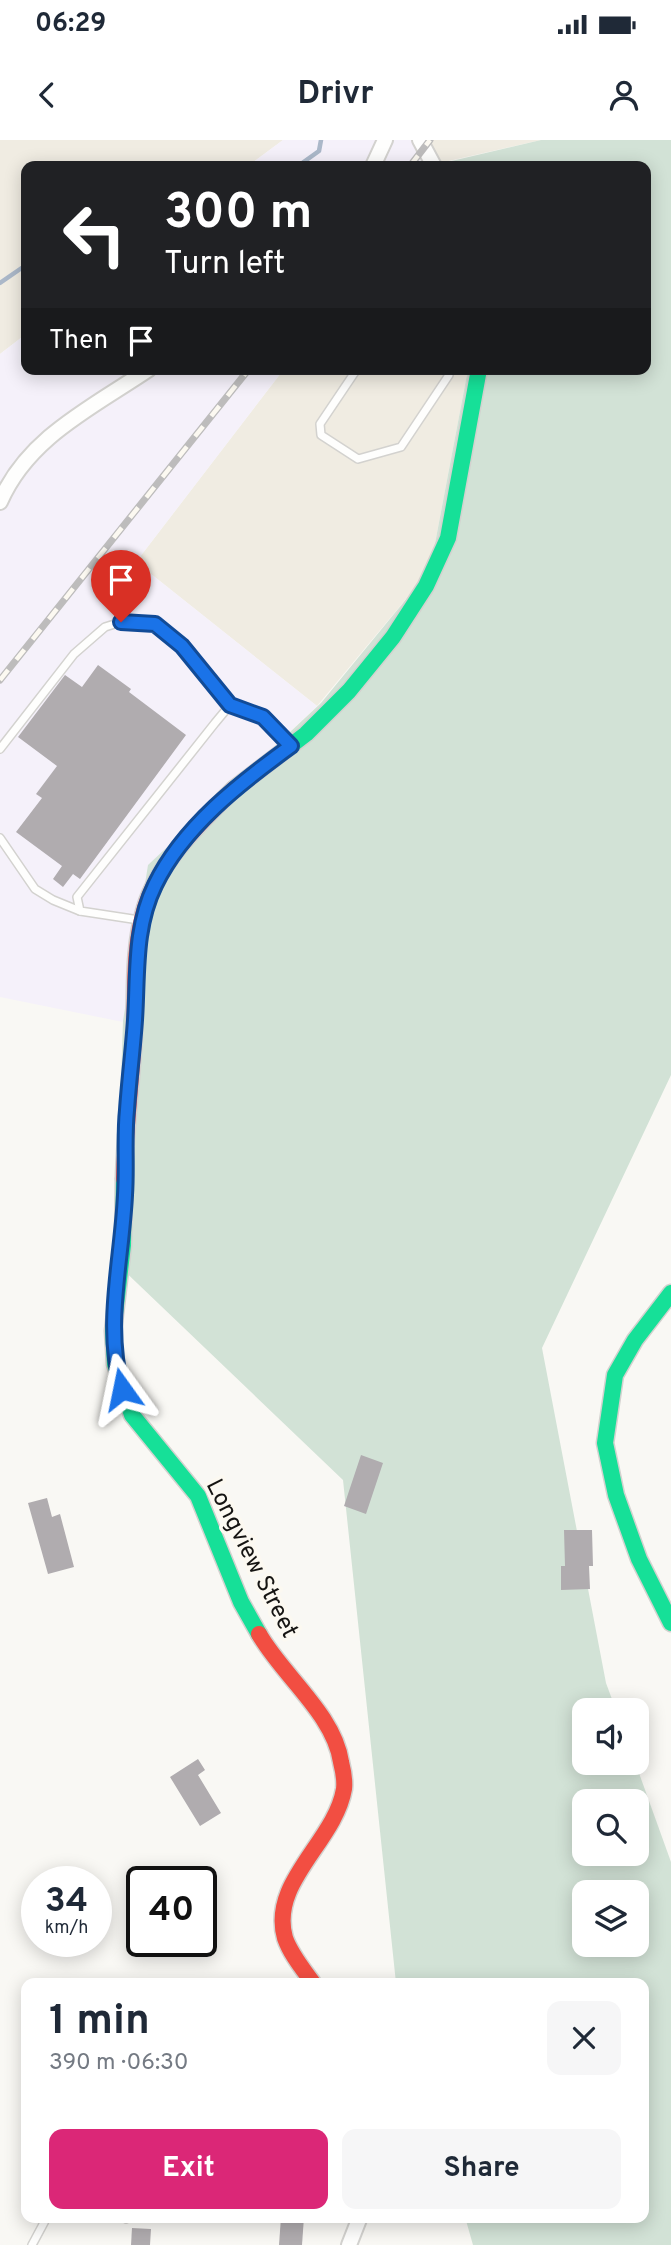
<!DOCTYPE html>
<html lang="en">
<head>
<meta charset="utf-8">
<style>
  :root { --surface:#fff; --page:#f6f6f7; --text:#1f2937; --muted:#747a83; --accent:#db2777 }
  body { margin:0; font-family:Overpass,sans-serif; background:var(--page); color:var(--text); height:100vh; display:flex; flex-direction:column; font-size:26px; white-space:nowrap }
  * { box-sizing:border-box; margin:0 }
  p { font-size:23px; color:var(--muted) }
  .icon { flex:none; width:38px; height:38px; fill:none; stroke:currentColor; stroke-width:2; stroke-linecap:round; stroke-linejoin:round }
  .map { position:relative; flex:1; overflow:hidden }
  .drawer { position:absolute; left:21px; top:1838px; width:628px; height:245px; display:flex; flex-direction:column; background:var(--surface); border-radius:14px; box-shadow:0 4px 18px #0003 }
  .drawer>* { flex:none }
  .banner { position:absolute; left:21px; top:21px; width:630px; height:214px; border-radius:14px; box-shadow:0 4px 18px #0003; background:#202124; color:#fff; overflow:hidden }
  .tools { position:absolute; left:572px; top:1558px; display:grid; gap:14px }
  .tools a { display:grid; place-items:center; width:77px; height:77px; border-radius:14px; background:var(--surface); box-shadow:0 4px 18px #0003; font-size:35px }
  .speed { position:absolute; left:21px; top:1726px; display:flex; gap:14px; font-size:35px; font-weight:700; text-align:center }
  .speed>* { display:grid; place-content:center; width:91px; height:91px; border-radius:50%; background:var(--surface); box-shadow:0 4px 18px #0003; line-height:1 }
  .speed small { font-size:18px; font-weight:400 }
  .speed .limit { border:4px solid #111; border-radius:10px; background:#fff; color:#111 }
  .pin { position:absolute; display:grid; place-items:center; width:60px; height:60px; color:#fff; margin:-72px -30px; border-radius:50% 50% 50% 0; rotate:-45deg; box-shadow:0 0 7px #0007 }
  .pin .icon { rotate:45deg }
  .me { position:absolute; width:77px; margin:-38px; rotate:348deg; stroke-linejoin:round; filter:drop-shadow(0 0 5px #0008) }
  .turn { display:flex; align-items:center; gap:24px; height:147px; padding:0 28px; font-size:32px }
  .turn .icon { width:91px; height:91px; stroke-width:2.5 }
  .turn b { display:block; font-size:49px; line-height:60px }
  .then { display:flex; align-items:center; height:66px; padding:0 28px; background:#0003; gap:14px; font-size:26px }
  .round { display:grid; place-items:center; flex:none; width:74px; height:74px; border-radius:14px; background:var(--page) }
  .overview { display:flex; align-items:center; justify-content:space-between; height:119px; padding:0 28px }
  h1 { font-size:42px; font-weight:700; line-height:52px }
  .button { display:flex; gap:14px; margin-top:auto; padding:14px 28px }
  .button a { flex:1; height:80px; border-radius:14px; background:var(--accent); color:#fff; font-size:28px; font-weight:700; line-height:80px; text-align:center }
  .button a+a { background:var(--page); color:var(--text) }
  .status { display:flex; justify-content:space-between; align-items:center; height:49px; padding:0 35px; background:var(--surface); direction:ltr }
  .status svg { height:19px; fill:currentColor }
  header { display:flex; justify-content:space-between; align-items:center; height:91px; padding:0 28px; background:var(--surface); font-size:32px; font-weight:700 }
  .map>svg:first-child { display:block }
  .built { fill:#f0ece2 }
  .industrial { fill:#f5f1fa }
  .green { fill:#d2e2d6; fill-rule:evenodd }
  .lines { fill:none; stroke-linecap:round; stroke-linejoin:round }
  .stream { stroke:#abb8c9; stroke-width:4.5 }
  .building { fill:#b0acaf }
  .lane-casing { stroke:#d3d2cf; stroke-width:10 }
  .street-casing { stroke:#d3d2cf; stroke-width:18 }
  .fast-casing { stroke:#d3d2cf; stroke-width:19 }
  .jam-casing { stroke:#d3d2cf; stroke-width:19 }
  .lane { stroke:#fefefd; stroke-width:7 }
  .street { stroke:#fefefd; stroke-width:14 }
  .fast { stroke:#16e098; stroke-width:16 }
  .jam { stroke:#f24e42; stroke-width:16 }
  .rail-casing { stroke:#bdbcbc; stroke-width:7 }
  .rail { stroke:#fcf9f1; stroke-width:4.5; stroke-dasharray:13; stroke-linecap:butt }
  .route-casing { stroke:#114b97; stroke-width:18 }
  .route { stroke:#1a73e8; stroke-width:12 }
  .labels { text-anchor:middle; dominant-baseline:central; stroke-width:7; stroke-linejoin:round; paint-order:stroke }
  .street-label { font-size:24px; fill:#151412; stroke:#fcf9f1 }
</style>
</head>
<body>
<div class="status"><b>06:29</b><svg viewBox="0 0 49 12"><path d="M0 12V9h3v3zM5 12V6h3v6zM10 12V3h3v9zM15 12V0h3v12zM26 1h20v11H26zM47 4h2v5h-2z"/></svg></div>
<header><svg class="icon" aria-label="back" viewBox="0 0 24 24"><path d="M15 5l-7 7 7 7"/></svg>Drivr<svg class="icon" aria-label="person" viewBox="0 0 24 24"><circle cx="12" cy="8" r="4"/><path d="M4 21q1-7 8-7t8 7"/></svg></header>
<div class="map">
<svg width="671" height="2105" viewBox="0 0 671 2105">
  <rect width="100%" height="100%" fill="#f9f8f4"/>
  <g class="built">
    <polygon points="0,0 283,0 248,26 26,26 26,194 0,214"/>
    <polygon points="423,0 541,0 444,22 444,26 441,26"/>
    <polygon points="284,229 468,229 430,430 317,566 136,422"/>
  </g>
  <g class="industrial">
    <polygon points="283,0 423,0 443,23 440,26 248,26"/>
    <polygon points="26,194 26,229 284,229 136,422 317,566 149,725 123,882 0,857 0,214"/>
  </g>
  <path class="green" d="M541,0h130v935l-129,273 64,335 10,27h-32v52h51l36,100v383h-198l-8,-28h179v-234h-248l-53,-503 -228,-218 8,-241 25,-156 173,-162 109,-133 38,-201h178v-203h-202l-1,-3zM584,1661h53v52h-53zM584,1752h53v52h-53z"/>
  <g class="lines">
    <g class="stream">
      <polyline points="298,26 319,11 321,0"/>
      <polyline points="0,143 26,125"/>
    </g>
  </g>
  <g class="building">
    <polygon points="98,525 131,549 129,552 186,595 80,739 73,734 63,747 53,739 62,726 16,692 42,658 36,654 57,626 18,597 65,535 82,547"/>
    <polygon points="361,1315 383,1323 366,1374 344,1366"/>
    <polygon points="47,1358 52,1377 60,1374 74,1427 48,1434 28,1363"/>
    <polygon points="564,1390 592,1390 593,1426 589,1426 590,1449 561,1450 561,1426 565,1426"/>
    <polygon points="198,1619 205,1630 198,1635 221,1673 200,1686 170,1637"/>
    <polygon points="281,2077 304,2077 302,2105 279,2105"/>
    <polygon points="132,2088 151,2089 150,2105 131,2105"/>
  </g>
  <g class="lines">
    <g class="lane-casing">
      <g id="lane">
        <polyline points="357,229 320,284 321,295 358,319 401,307 449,235 449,229"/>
        <polyline points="0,609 74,514 105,487 121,482 155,484 182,506 230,565"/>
        <polyline points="0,698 35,749 53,760 80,771"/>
        <polyline points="139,780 80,771 77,757 215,583 230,565 263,577 288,603"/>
        <polyline points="126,2077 126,2079"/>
        <polyline points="32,2105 47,2077"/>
      </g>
    </g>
    <g class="street-casing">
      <g id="street">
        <polyline points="420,0 434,26"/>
        <polyline points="373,26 385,0"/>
        <path d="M0,362c28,-65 93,-95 149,-133"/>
        <polyline points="349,2105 360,2077"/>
      </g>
    </g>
    <g class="fast-casing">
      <g id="fast">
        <polyline points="234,649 306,594 349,551 393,497 426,446 448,398 479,229"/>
        <polyline points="124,1039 123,1105 113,1191 115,1224 132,1275 198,1356 241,1462 259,1494"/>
        <polyline points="671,1153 635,1200 615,1235 605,1303 616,1355 639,1419 671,1483"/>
      </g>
    </g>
    <g class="jam-casing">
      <g id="jam">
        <path d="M124,1039c1,-43 6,-85 9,-128 4,-47 -2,-98 12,-143 14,-47 55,-85 89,-119"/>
        <path d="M259,1494c23,41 75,80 82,128 2,8 4,19 3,27 -9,53 -75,93 -59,149 6,17 18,31 28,45"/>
      </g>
    </g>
    <use href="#lane" class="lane"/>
    <use href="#street" class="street"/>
    <use href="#fast" class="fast"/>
    <use href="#jam" class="jam"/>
    <g class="rail-casing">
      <g id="rail">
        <polyline points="410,26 430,0"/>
        <polyline points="0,540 249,229"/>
      </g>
    </g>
    <use href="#rail" class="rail"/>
  </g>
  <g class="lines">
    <g class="route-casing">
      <path id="route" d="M121,482l34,2 27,22 48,59 33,12 28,29c-51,37 -108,81 -136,139 -21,43 -17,89 -20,135 -2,30 -6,60 -8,90 -3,28 0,56 -2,85 -3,65 -21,130 -3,194"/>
    </g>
    <use href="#route" class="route"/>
  </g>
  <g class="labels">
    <g class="street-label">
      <text transform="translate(251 1419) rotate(63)">Longview Street</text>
    </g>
  </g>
</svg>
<div class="tools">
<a><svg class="icon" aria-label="sound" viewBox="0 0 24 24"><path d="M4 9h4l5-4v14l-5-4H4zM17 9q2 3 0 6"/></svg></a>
<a><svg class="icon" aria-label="search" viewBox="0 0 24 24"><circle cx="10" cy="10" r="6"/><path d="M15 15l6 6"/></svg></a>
<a><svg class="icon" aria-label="layers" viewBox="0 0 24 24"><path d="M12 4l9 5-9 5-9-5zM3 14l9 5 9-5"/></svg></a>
</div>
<div class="speed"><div>34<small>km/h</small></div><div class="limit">40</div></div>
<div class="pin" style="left:121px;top:482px;background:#d93025"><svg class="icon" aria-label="arrive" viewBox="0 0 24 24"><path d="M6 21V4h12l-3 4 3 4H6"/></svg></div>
<svg class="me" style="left:122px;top:1249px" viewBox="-20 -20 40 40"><path d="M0-17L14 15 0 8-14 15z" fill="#1a73e8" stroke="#fff" stroke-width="4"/></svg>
<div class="banner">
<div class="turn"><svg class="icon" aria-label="left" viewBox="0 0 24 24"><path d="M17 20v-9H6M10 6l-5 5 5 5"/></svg><div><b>300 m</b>Turn left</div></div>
<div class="then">Then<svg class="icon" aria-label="arrive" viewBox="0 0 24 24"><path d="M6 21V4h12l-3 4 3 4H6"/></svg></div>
</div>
<section class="drawer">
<div class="overview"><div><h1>1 min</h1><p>390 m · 06:30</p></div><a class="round"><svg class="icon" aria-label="close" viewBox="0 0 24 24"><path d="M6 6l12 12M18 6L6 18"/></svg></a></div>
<div class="button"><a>Exit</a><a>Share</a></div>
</section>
</div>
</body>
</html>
